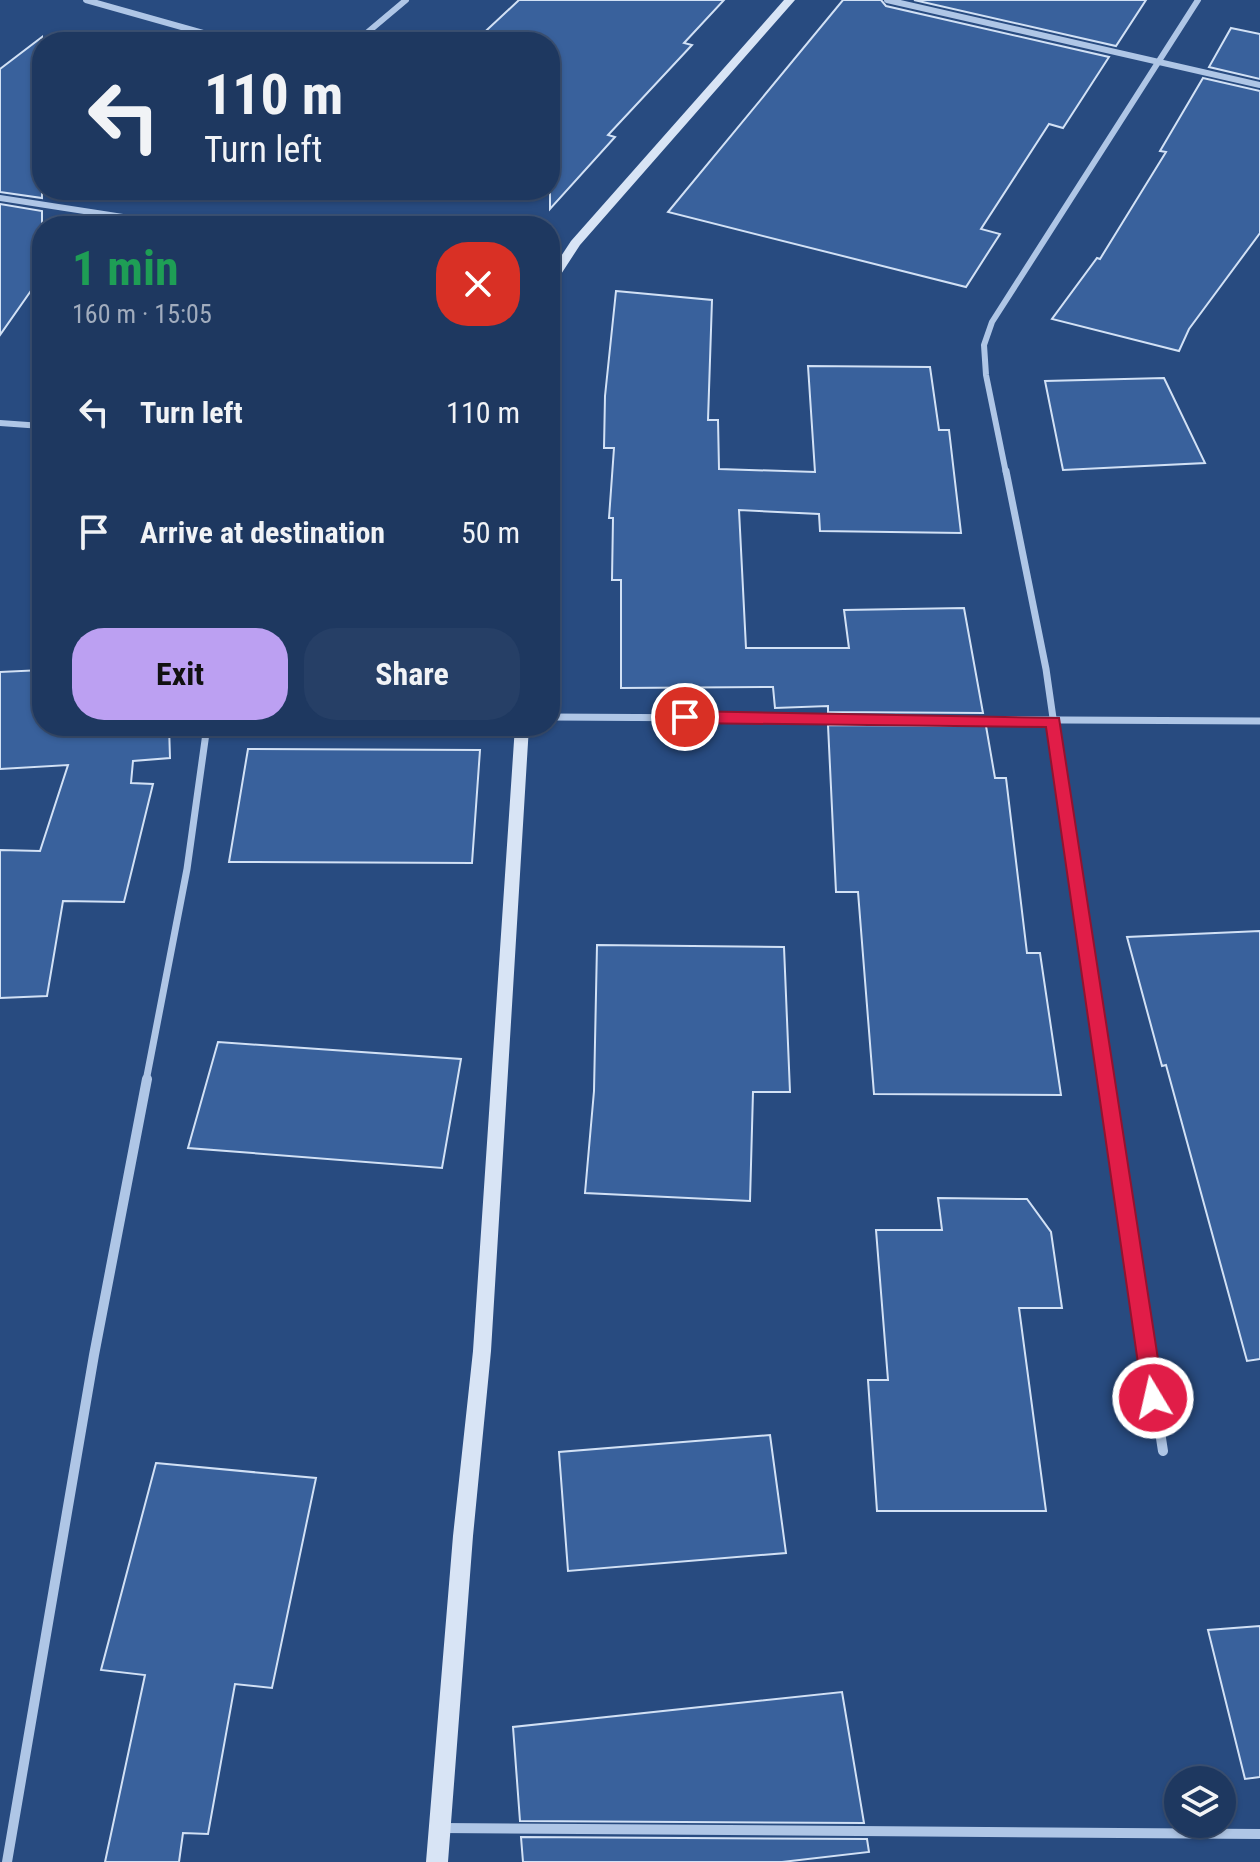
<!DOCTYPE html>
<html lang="en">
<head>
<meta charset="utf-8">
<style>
  :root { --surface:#1e3860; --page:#263f66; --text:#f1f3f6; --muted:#a1acbd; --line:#3c5275; --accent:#bca0f2 }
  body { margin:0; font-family:"Roboto Condensed",sans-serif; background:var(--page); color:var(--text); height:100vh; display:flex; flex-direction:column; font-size:30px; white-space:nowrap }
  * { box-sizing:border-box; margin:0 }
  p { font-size:26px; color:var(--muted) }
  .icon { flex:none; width:44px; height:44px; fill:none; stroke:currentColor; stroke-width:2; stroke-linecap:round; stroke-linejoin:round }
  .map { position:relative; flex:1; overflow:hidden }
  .details { position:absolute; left:32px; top:216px; width:528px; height:520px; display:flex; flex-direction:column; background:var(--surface); border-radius:32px; box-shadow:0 2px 6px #0004,0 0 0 2px var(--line) }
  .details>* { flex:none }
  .banner { position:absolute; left:32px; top:32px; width:528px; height:168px; border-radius:32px; box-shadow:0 2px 6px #0004,0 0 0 2px var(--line); background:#1e3860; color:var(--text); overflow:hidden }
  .buttons { position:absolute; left:1164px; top:1766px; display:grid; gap:16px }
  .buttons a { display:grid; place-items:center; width:72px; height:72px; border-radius:50%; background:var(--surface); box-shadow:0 2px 6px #0004,0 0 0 2px var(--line); font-size:40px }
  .pin { position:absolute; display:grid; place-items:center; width:68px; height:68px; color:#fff; margin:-34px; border:4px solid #fff; border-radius:50%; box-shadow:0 2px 8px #0007 }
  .me { position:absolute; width:88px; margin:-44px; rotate:351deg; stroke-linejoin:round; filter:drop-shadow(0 0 6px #0008) }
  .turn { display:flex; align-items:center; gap:28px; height:168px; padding:0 40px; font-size:36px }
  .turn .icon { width:104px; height:104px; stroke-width:2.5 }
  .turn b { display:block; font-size:56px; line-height:68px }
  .round { display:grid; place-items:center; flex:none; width:84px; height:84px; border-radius:32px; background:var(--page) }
  .summary { display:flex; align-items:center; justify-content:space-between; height:136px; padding:0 40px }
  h1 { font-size:48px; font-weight:700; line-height:60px; color:#1e9e55 }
  .action { display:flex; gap:16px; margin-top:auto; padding:16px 40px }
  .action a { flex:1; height:92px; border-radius:32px; background:var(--accent); color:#111; font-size:32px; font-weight:700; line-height:92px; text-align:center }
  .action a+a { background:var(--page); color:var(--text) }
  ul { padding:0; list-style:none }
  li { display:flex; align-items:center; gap:24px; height:120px; padding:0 40px }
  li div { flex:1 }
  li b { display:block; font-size:30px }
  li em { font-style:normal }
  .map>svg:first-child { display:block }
  .building { fill:#39619c; stroke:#d2e1f5; stroke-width:2 }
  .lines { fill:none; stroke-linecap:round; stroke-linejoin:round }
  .street-far2 { stroke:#afc6e6; stroke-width:6 }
  .street-far1 { stroke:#afc6e6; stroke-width:7 }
  .street { stroke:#afc6e6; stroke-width:10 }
  .secondary { fill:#d8e4f5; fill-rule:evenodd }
  .route { fill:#e11d48; stroke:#92132f; stroke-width:2 }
</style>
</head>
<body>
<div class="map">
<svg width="1260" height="1862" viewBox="0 0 1260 1862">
  <rect width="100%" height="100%" fill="#284b80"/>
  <g class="building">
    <polygon points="519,0 724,0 684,43 692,45 608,135 615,137 550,209 550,42 474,42"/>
    <polygon points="843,0 881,0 886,6 1109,57 1063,128 1049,124 981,229 1000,234 966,287 668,212"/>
    <polygon points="914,0 1146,0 1116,46"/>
    <polygon points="1231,28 1260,34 1260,79 1209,67"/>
    <polygon points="42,37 42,198 0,192 0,69"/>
    <polygon points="1203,78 1260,91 1260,233 1189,329 1179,351 1052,319 1097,258 1100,259 1166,152 1160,151"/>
    <polygon points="0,204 42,211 42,275 0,335"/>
    <polygon points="616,291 712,300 708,420 718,420 719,469 815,472 808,366 930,367 939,430 949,430 961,533 820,531 819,514 739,510 746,648 849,648 844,610 964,608 983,713 828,712 828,706 775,708 773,687 621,688 621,580 612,580 613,518 609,518 614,448 604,448 605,396"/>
    <polygon points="1164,378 1205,463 1063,470 1045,381"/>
    <polygon points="42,670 42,726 169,726 170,758 133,761 131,783 153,784 124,902 63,901 47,996 0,998 0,850 40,851 68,765 0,769 0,672"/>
    <polygon points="828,725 986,726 995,778 1006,778 1027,953 1040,953 1061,1095 874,1094 858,892 836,892"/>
    <polygon points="248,749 480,750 472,863 229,862"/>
    <polygon points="1260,931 1260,1359 1247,1361 1166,1065 1162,1066 1127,937"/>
    <polygon points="597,945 784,947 790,1092 753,1092 750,1201 585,1193 594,1091"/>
    <polygon points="218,1042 461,1059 442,1168 188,1148"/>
    <polygon points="938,1198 1027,1199 1051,1232 1062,1308 1019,1308 1046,1511 877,1511 868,1380 888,1380 876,1230 942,1230"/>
    <polygon points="770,1435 786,1553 568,1571 559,1452"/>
    <polygon points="156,1463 316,1478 272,1688 235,1684 208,1834 183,1833 179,1862 105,1862 145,1675 101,1670"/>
    <polygon points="1260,1626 1260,1777 1245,1779 1208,1630"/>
    <polygon points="842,1692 864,1823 520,1821 513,1727"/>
    <polygon points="521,1837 867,1839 869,1852 782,1862 523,1862"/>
  </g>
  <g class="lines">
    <g class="street-far2">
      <polyline points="86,0 235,42"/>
      <polyline points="887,0 1260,85"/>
      <polyline points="356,42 406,0"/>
      <polyline points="0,198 181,226"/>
      <polyline points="0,423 42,426"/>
      <polyline points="1006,473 986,375 984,345 992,322 1198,0"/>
    </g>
    <g class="street-far1">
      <polyline points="1006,471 1046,669 1105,1081"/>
      <polyline points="550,717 1260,721"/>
      <polyline points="146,1081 187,869 207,726"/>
    </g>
    <g class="street">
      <polyline points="1105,1079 1163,1451"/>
      <polyline points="441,1828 1260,1834"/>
      <polyline points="7,1862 94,1355 147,1079"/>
    </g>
    <g class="secondary">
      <polygon points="784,0 795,0 580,245 554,285 550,286 550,273 571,241"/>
      <polygon points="515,726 529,726 491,1351 473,1536 448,1862 426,1862 453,1536 473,1351"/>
    </g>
  </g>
  <polygon class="route" points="685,711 1059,718 1164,1398 1161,1405 1153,1408 1146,1405 1143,1398 1046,727 685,723 677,717"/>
</svg>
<div class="buttons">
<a><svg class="icon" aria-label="layers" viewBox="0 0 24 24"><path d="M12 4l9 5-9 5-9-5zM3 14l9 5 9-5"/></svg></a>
</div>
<div class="pin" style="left:685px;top:717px;background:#d93025"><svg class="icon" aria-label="arrive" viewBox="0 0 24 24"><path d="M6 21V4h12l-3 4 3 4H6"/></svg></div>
<svg class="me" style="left:1153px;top:1398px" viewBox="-20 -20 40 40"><circle r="17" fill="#e11d48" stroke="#fff" stroke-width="3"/><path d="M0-11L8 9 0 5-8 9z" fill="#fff"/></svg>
<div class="banner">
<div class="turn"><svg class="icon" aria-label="left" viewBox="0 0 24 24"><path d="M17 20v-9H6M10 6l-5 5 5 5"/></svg><div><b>110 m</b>Turn left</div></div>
</div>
<section class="details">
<div class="summary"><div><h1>1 min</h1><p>160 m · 15:05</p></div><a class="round" style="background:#d93025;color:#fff"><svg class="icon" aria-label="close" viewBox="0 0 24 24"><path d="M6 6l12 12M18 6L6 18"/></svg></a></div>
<ul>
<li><svg class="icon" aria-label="left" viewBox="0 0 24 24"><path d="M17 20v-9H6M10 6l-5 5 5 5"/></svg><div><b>Turn left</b></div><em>110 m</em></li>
<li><svg class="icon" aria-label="arrive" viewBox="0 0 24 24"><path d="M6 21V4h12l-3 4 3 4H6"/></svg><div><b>Arrive at destination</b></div><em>50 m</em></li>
</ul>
<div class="action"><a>Exit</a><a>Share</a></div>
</section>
</div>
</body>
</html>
